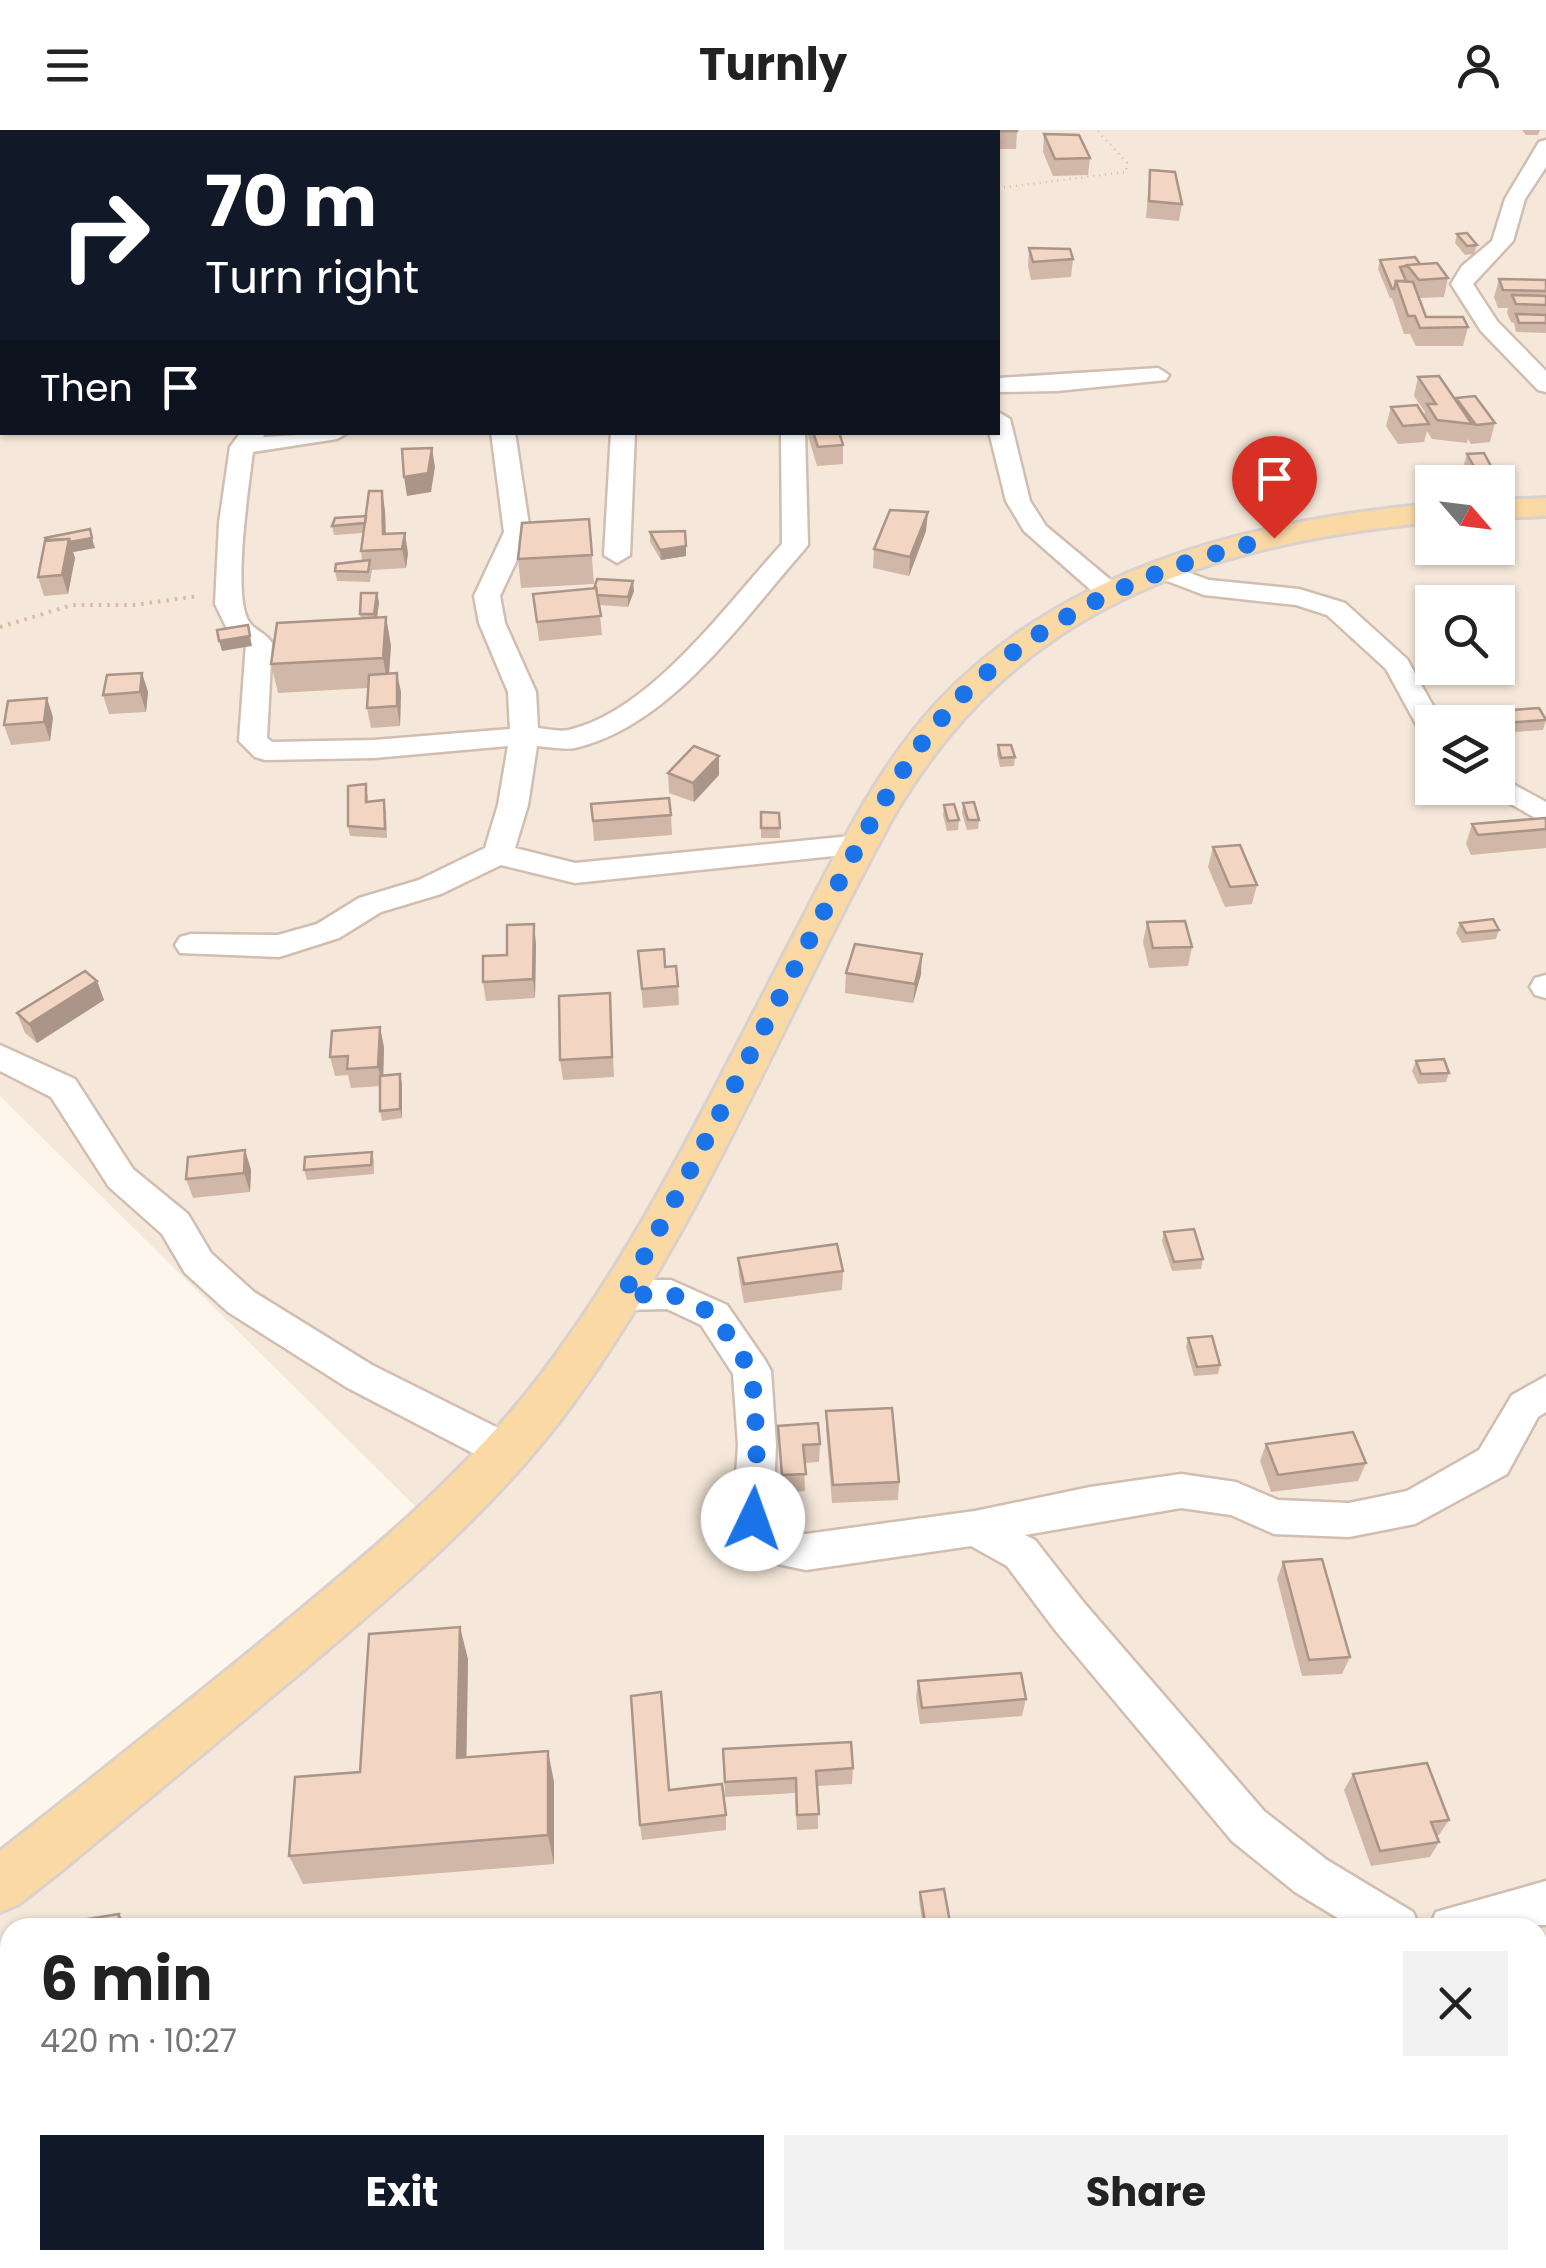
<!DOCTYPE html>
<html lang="en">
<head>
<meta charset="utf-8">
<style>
  :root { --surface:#fff; --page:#f2f2f2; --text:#222; --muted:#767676; --accent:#111827 }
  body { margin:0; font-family:Poppins,sans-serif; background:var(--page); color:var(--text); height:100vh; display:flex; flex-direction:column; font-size:38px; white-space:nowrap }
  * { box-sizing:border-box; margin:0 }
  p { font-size:32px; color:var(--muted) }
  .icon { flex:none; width:55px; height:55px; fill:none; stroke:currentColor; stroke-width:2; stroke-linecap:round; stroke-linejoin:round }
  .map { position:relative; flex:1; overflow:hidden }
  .drawer { position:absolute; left:0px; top:1788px; width:1548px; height:352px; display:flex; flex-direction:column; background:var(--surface); border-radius:30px 30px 0 0; box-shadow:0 2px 8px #0004 }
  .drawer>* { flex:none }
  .banner { position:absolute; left:0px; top:0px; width:1000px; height:305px; box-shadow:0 2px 8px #0004; background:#111827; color:#fff; overflow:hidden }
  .needle { width:65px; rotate:118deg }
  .controls { position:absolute; left:1415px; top:335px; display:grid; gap:20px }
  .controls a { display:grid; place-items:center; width:100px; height:100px; border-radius:0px; background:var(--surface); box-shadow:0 2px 8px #0004; font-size:50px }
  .pin { position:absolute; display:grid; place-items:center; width:85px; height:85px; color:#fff; margin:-102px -42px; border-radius:50% 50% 50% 0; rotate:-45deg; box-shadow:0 0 10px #0007 }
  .pin .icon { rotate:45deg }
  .me { position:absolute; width:110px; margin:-55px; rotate:3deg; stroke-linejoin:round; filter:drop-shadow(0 0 8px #0008) }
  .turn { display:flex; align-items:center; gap:35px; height:210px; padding:0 40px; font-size:45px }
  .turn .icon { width:130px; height:130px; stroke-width:2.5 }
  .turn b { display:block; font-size:70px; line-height:85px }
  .then { display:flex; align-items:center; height:95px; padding:0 40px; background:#0003; gap:20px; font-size:38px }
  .round { display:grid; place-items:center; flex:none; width:105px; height:105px; border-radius:0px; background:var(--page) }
  .head { display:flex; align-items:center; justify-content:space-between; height:170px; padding:0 40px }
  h1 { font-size:60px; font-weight:700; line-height:75px }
  .button { display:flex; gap:20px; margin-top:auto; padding:20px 40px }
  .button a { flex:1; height:115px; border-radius:0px; background:var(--accent); color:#fff; font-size:40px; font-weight:700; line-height:115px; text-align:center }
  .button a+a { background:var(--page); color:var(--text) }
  header { display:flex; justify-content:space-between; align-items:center; height:130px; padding:0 40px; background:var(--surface); font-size:45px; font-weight:700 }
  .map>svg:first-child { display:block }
  .residential { fill:#f5e8da; fill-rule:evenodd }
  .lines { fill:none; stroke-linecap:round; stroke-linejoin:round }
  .minor-casing { stroke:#d1beb0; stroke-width:5 }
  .major-casing { stroke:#dad1cd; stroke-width:6 }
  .path-far1 { stroke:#d9b8a5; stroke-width:2.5; stroke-dasharray:1 5; stroke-linecap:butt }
  .path { stroke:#d9b8a5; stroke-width:4; stroke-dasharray:2.5 6; stroke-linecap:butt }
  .minor { fill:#fff; fill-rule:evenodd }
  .major { fill:#fbd9a5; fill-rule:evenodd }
  .wall { fill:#d1b7a8 }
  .shaded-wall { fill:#aa9588 }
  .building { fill:#f3d5c3; stroke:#aa9588; stroke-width:2.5 }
  .route { stroke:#1a73e8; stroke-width:18; stroke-dasharray:0 32.4 }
</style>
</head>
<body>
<header><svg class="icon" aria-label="menu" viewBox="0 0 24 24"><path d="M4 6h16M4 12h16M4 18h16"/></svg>Turnly<svg class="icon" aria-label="person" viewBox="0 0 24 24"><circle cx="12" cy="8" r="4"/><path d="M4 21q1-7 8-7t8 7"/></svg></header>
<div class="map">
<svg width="1546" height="2138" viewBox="0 0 1546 2138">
  <rect width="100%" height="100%" fill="#fdf6ec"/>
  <path class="residential" d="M0,0h1546v2138h-1546v-374l426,-377 -426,-421zM2,2h996v300h-996zM1432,352h66v66h-66zM1432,472h66v66h-66zM1432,592h66v66h-66zM10,1798h1528v332h-1528z"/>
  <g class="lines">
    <g class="minor-casing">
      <g id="minor">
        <polygon points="71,0 97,0 99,2 73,2"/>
        <polygon points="458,0 478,0 479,2 460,2"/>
        <polygon points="843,0 863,0 864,2 845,2"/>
        <polygon points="1546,10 1546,37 1525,69 1513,111 1473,154 1497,191 1546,241 1546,262 1538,260 1481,201 1451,154 1462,136 1492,111 1505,69 1539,12"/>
        <polygon points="1158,238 1169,245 1166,250 1057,261 998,262 998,248"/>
        <polygon points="998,282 1010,289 1030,371 1046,396 1118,456 1122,462 1118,468 1100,468 1024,401 1006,371 989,302 998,302"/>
        <path d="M241,302h25l-3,5 86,-5 -12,7 -84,13c-4,32 -22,149 -3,171 6,8 16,10 22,20l-5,95 5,4 102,-2 136,-11 -2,-37 -29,-69 -5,-27 30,-64 -13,-100h24l15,100 -30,64 5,27 31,69 2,36c9,1 21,4 31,2 83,-20 157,-125 213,-186l-1,-112h24l3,113 -4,5c-62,70 -133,176 -229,198 -12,2 -26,-1 -38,-2l-9,59 -13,43 60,15 286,-28 11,3 4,7 -4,7 -297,31 -74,-18 -60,29 -60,18 -42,26 -60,19 -99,-4 -5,-8 5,-8 11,-3 87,1 39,-11 42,-26 60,-18 66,-32 13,-43 10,-59 -134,12 -109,2 -10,-3 -16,-16 7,-98 -16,-8 -15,-31 4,-81 11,-76z"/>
        <polygon points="611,302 635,302 630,425 617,433 604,425"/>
        <polygon points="1163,433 1209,450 1299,459 1345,473 1407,529 1442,592 1432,592 1432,608 1422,605 1386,539 1327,485 1296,475 1204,465 1154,446 1150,441 1154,436"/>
        <polygon points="1498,646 1546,672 1546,694 1488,661 1485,658 1498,658"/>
        <polygon points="1546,845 1546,868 1535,865 1530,857 1535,848"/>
        <polygon points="0,915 75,949 133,1039 188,1084 211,1123 254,1162 372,1235 520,1309 525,1321 520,1333 506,1337 492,1333 346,1257 228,1182 185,1143 162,1104 109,1057 51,967 0,941"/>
        <polygon points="623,1150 671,1150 727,1175 765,1230 771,1241 776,1315 773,1386 784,1402 806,1404 975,1381 1090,1357 1181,1344 1236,1352 1278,1370 1349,1373 1407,1361 1479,1320 1512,1265 1546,1246 1546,1282 1538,1287 1507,1344 1415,1394 1349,1407 1274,1404 1231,1385 1181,1378 1025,1405 1035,1410 1085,1474 1264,1681 1327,1730 1413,1782 1420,1798 1354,1798 1295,1762 1232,1711 1055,1500 1007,1436 971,1416 806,1440 758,1430 733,1389 738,1315 733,1244 701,1195 667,1179 623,1180 610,1175 605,1165 610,1155"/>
        <polygon points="1546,1751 1546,1795 1429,1798 1436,1782"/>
        <polygon points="10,1952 10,2000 0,2004 0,1956"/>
        <polygon points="10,2119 10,2130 57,2130 54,2138 2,2138"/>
        <polygon points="1179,2130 1229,2130 1230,2138 1180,2138"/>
      </g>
    </g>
    <g class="major-casing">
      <g id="major">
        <polygon points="1546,368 1546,386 1498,388 1498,370"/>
        <path d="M1432,374v18c-229,23 -417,85 -539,295 -106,194 -189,404 -319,585 -74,102 -172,185 -268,266 -84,70 -167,139 -251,208l-36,28 -19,8v-61c89,-70 178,-141 265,-212 98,-81 198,-162 275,-263 102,-134 174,-288 252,-437 42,-81 82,-168 145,-236 127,-136 317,-183 495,-199z"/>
      </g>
    </g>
    <polyline class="path-far1" points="998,58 1126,42 1127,33 1097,0"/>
    <polyline class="path" points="0,497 72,475 134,475 199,466"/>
    <use href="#minor" class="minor"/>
    <use href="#major" class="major"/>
  </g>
  <g class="wall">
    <polygon points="1522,0 1540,0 1538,5 1526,5"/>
    <polygon points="1017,1 1016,19 998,19 998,2"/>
    <polygon points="1044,4 1090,28 1088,45 1053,46 1043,22"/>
    <polygon points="1150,40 1182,74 1179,91 1146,88"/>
    <polygon points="1457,104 1477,115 1474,124 1465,125 1455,113"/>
    <polygon points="1029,118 1073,129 1071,147 1031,150 1028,136"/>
    <polygon points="1380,130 1420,134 1448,148 1444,167 1419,168 1426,187 1468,197 1463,216 1416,216 1410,204 1404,204 1392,168 1390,168 1378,139"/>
    <polygon points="1499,149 1546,150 1546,203 1516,202 1514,193 1511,192 1507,183 1508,178 1498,178 1494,167"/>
    <polygon points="1418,247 1456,270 1456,268 1495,293 1490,312 1471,314 1468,309 1467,313 1432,309 1427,301 1424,312 1398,314 1386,296 1391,277 1424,285 1425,282 1414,266"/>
    <polygon points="807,302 839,302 843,315 843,334 817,336"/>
    <polygon points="1467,324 1494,342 1491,351 1474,352 1464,334"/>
    <polygon points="385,380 386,404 408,423 406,438 372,440 370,452 337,451 335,441 362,431 361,421 363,403 334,405 332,396"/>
    <polygon points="589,389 594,454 521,458 518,429"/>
    <polygon points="926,401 909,446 873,438 874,419"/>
    <polygon points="650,402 686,426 661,430 650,412"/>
    <polygon points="45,411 95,418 73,422 75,428 68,464 44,466 38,447"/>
    <polygon points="634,461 628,477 599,475 602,505 539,511 533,464"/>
    <polygon points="377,463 379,473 377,488 386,487 391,516 389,544 401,562 400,596 371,598 367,578 368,558 278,563 271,534 361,489 360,484"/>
    <polygon points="142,543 148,562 146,582 109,584 103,565"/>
    <polygon points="1496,581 1546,590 1543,600 1500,603 1498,599 1498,592 1493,591"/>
    <polygon points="53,587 50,611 11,615 4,595"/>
    <polygon points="998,615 1015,627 1014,636 1000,637 997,625"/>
    <polygon points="668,643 719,645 694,672 669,663"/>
    <polygon points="368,664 368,671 386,680 387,708 350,706 348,696"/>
    <polygon points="963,673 979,690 978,699 967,700 962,683"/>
    <polygon points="591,674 671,685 672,705 594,711"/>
    <polygon points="944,675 959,690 958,700 947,701 943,685"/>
    <polygon points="761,682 779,683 780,708 761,708"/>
    <polygon points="1546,688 1546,718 1471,725 1466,714 1472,694"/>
    <polygon points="1213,717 1257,755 1252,774 1225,777 1208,737"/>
    <polygon points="1147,792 1192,817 1188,836 1149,838 1143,812"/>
    <polygon points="1460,793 1499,800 1496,809 1462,813 1456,803"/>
    <polygon points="536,814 535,868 486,871 483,852 507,825"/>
    <polygon points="638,821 665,837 678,856 679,875 643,878"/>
    <polygon points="846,843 921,844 913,873 845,863"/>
    <polygon points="97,851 104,870 37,913 25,903 17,883"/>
    <polygon points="610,863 614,947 563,950 560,930"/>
    <polygon points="384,917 383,946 400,944 402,954 402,988 382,991 380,981 380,956 351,958 348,945 335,946 330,927"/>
    <polygon points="1416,931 1449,943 1446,952 1418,954 1412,941"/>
    <polygon points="245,1020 251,1040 250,1062 193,1068 186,1049"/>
    <polygon points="372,1022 374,1031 374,1044 307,1050 304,1040"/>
    <polygon points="1164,1102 1203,1129 1201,1139 1172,1141 1162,1111"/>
    <polygon points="738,1128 843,1141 842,1160 744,1173 739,1146"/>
    <polygon points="1188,1208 1220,1235 1218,1244 1194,1246 1186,1217"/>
    <polygon points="826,1281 899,1352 898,1370 832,1373 826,1299"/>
    <polygon points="778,1296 820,1314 819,1332 804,1333 805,1361 782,1363"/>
    <polygon points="1266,1314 1366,1333 1358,1351 1271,1362 1260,1331"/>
    <polygon points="1283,1432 1350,1527 1342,1544 1302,1546 1277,1449"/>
    <polygon points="468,1529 466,1628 554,1652 554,1734 303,1754 289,1726 360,1642"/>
    <polygon points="918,1551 1026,1569 1022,1586 920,1594 916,1568"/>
    <polygon points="723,1619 853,1638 852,1654 817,1656 818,1699 797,1700 795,1663 725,1667"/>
    <polygon points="1353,1644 1449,1690 1439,1705 1436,1705 1439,1712 1430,1727 1371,1736 1344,1660"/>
    <polygon points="669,1660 726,1685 726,1700 642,1710 640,1695"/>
    <polygon points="920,1762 951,1798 923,1798 919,1769"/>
    <rect x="1538" y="1882" width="8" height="27"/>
    <polygon points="1521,2130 1538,2130 1546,2138 1523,2138"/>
  </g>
  <g class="shaded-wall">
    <polygon points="2,265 2,286 0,281 0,266"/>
    <polygon points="432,318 435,337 431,362 407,366 404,347"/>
    <polygon points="382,361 385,380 386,423 383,404"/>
    <polygon points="928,382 926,401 909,446 910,427"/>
    <polygon points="405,403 408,423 406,438 402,419"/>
    <polygon points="92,408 95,418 73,422 75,428 68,464 62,445 69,409"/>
    <polygon points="686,416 686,426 661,430 660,420"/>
    <polygon points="633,451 634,461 628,477 628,467"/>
    <polygon points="377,463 379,473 376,494 374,484"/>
    <polygon points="386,487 391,516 388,557 383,528"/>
    <polygon points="250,506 252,516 222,521 219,511"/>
    <polygon points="142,543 148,562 146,582 140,562"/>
    <polygon points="397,543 401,562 400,596 397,576"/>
    <polygon points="47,568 53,587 50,611 44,592"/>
    <polygon points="719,626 719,645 694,672 693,653"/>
    <polygon points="534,794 536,814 535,868 533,849"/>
    <polygon points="922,824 921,844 913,873 915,854"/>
    <polygon points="97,851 104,870 37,913 29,894"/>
    <polygon points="380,897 384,917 383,956 378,937"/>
    <polygon points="400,944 402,954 402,988 400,979"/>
    <polygon points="245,1020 251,1040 250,1062 244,1043"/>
    <polygon points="460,1497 468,1529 466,1659 457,1628"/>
    <polygon points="548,1621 554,1652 554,1734 548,1705"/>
    <polygon points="119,1784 128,1798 118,1798"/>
  </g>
  <g class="building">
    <polygon points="300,0 310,0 310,2 287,2"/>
    <polygon points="496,0 522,0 521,2 497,2"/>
    <polygon points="932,0 1017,0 1017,1 931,2"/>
    <polygon points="1044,4 1079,5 1090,28 1055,29"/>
    <polygon points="1150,40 1175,42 1182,74 1149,71"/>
    <polygon points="1467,103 1477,115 1467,116 1457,104"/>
    <polygon points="1029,118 1070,119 1073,129 1033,132"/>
    <polygon points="1415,127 1420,134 1400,137 1406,151 1396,151 1394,159 1392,159 1380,130"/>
    <polygon points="1437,133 1448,148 1419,150 1407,135"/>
    <polygon points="1499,149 1546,150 1546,161 1503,160"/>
    <polygon points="1396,151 1413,152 1426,187 1463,187 1468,197 1420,198 1415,186 1408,186"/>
    <polygon points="1512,165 1546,166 1546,175 1516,174"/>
    <polygon points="1516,184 1546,185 1546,193 1519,193"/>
    <polygon points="2,232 2,265 0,266 0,233"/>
    <polygon points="1439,246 1472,294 1437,290 1427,274 1436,274 1418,247"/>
    <polygon points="1475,266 1495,293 1476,295 1456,268"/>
    <polygon points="1417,275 1429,294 1403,296 1391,277"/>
    <polygon points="813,302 839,302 843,315 818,317"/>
    <polygon points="432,318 428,343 404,347 402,319"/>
    <polygon points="1484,323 1494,342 1477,342 1467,324"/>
    <polygon points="369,361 382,361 383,404 405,403 402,419 361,421"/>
    <polygon points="890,380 928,382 910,427 874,419"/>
    <polygon points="366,386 365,393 332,396 335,388"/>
    <polygon points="589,389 592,425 518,429 522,393"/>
    <polygon points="90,399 92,408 70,412 69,409 46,410 45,408"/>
    <polygon points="685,401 686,416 660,420 650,402"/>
    <polygon points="69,409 62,445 38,447 45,411"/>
    <polygon points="370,430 368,442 335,441 336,434"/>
    <polygon points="597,449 633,451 628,467 597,465 596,458 594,459"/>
    <polygon points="596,458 601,486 537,492 533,464"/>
    <polygon points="361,463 377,463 374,484 360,484"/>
    <polygon points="386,487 383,528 271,534 277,493"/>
    <polygon points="248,495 250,506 219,511 217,500"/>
    <polygon points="142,543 140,562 103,565 107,545"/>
    <polygon points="397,543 397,576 367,578 369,545"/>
    <polygon points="47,568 44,592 4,595 8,571"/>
    <polygon points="1539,578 1546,590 1503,593 1496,581"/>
    <polygon points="998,615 1011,615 1015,627 1001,628"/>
    <polygon points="694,616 719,626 693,653 668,643"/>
    <polygon points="366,654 366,672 384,670 385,699 348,696 348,656"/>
    <polygon points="669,668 671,685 593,691 591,674"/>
    <polygon points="974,672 979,690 968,690 963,673"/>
    <polygon points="954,674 959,690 948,691 944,675"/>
    <polygon points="761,682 779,683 780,698 761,698"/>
    <polygon points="1546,688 1546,699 1478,705 1472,694"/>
    <polygon points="1240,715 1257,755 1230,757 1213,717"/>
    <polygon points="1493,789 1499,800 1466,803 1460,793"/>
    <polygon points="1185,791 1192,817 1153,818 1147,792"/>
    <polygon points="534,794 533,849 483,852 483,826 507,825 507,795"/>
    <polygon points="855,814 922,824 915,854 846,843"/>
    <polygon points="664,819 665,837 676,836 678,856 642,859 638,821"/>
    <polygon points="85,841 97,851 29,894 17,883"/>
    <polygon points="610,863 612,927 560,930 559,866"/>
    <polygon points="380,897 378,937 347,939 348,926 330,927 332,901"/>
    <polygon points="1444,929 1449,943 1421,944 1416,931"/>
    <polygon points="400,944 400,979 380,981 380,946"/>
    <polygon points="245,1020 244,1043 186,1049 188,1027"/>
    <polygon points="372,1022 371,1035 304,1040 305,1027"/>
    <polygon points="1194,1099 1203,1129 1174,1132 1164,1102"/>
    <polygon points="837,1114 843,1141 744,1154 738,1128"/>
    <polygon points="1212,1206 1220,1235 1197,1237 1188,1208"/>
    <polygon points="892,1278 899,1352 833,1355 826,1281"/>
    <polygon points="818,1293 820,1314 803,1315 806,1344 782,1345 778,1296"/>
    <polygon points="1353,1302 1366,1333 1278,1345 1266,1314"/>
    <polygon points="1322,1429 1350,1527 1309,1530 1283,1432"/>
    <polygon points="460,1497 457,1628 548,1621 548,1705 289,1726 295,1647 360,1642 369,1504"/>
    <polygon points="1021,1543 1026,1569 922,1578 918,1551"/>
    <polygon points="661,1562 669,1660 722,1654 726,1685 640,1695 631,1566"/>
    <polygon points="851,1612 853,1638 816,1641 819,1684 797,1685 796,1648 725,1652 723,1619"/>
    <polygon points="1427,1633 1449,1690 1431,1692 1439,1712 1380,1721 1353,1644"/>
    <polygon points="944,1759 951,1798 926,1798 920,1762"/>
    <polygon points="119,1784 118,1798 50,1798 50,1795"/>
    <polygon points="1538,1882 1546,1882 1546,1902 1538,1903"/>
    <polygon points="1538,2077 1542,2094 1538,2094"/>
    <polygon points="1538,2118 1546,2118 1546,2138 1539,2138 1536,2130"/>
    <rect x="471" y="2130" width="110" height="8"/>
    <polygon points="673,2130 712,2130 713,2138 674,2138"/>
  </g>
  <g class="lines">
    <path class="route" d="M753,1389l4,-74 -5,-73 -38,-58 -43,-20 -48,1c61,-110 118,-223 176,-335 51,-97 104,-218 190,-289 83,-69 181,-109 285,-133"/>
  </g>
</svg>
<div class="controls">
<a><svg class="needle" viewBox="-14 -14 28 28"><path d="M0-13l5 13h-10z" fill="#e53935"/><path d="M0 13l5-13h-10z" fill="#767676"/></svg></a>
<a><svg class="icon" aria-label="search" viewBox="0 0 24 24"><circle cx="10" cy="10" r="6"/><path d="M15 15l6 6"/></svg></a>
<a><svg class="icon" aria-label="layers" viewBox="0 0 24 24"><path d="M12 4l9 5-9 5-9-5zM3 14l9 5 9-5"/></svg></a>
</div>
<div class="pin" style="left:1274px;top:408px;background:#d93025"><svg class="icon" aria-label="arrive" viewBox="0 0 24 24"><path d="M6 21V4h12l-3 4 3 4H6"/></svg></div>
<svg class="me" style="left:753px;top:1389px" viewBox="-20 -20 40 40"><circle r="19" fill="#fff"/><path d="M0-13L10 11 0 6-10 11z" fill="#1a73e8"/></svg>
<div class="banner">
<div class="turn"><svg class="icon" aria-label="right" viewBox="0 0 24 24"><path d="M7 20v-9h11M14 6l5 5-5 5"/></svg><div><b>70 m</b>Turn right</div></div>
<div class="then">Then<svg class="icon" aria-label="arrive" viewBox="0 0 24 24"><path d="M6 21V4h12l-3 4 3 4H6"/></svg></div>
</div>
<section class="drawer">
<div class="head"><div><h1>6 min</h1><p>420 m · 10:27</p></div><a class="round"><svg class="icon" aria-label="close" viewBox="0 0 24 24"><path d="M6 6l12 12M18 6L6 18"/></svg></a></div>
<div class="button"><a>Exit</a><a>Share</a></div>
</section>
</div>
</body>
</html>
